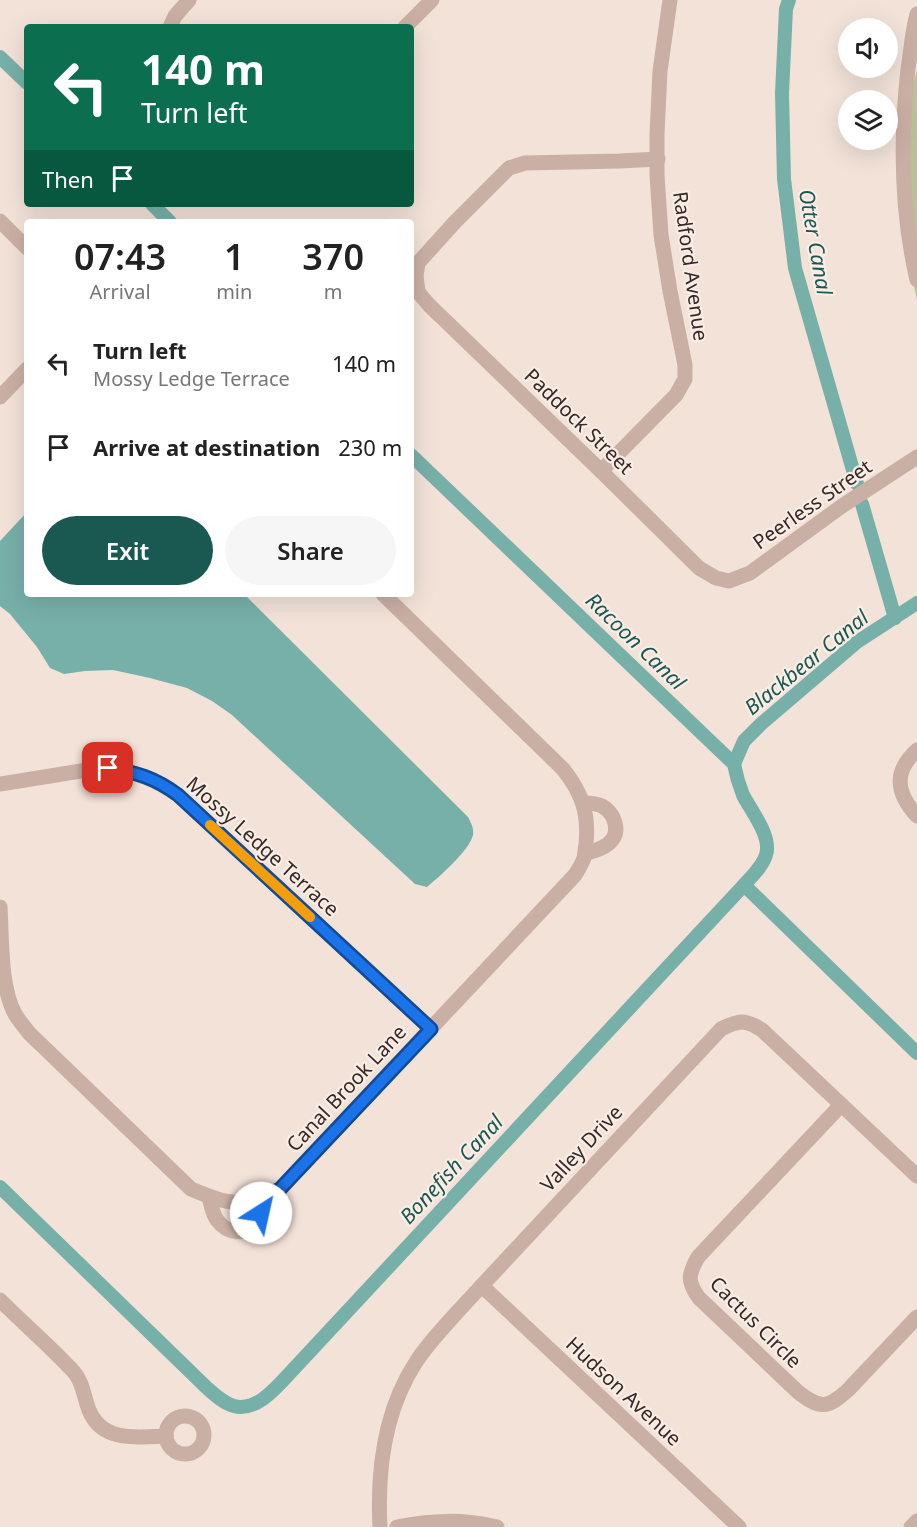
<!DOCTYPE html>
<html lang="en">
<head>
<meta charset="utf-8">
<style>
  :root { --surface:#fff; --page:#f6f6f6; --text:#222; --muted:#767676; --accent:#1a5852 }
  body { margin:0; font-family:"Noto Sans",sans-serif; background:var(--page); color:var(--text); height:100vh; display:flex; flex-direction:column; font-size:22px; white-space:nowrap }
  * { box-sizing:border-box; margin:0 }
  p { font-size:20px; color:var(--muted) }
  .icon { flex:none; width:33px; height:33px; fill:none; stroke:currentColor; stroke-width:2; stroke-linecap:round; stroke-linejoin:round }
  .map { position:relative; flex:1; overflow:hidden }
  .drawer { position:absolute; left:24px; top:219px; width:390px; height:378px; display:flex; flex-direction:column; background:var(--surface); border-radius:6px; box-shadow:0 6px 24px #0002 }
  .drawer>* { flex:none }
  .hud { position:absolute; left:24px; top:24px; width:390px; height:183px; border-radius:6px; box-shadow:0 6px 24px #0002; background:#0b6e4f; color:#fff; overflow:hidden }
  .fabs { position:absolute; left:838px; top:18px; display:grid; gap:12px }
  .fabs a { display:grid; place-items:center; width:60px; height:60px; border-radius:50%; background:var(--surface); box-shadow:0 6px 24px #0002; font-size:30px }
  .pin { position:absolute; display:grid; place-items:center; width:51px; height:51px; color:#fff; margin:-26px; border-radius:12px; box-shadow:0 3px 9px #0006 }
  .me { position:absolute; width:66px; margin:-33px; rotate:35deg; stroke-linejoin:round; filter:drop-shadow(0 0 4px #0008) }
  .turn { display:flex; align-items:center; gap:21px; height:126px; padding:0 18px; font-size:27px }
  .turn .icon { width:78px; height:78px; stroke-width:2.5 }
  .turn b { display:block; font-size:42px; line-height:51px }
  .then { display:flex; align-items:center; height:57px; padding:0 18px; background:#0003; gap:12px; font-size:22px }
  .eta { display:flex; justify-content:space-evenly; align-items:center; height:102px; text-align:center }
  .eta b { font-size:36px; font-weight:600; line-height:42px }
  .button { display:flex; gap:12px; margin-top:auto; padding:12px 18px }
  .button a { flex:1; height:69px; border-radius:36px; background:var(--accent); color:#fff; font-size:24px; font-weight:600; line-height:69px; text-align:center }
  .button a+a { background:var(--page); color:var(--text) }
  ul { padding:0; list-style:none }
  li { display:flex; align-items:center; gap:18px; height:84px; padding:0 18px }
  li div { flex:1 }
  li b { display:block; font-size:22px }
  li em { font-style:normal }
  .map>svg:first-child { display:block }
  .green { fill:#bac198 }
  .water { fill:#77b0a9 }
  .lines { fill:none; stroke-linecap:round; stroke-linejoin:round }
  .canal { stroke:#77b0a9; stroke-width:14 }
  .minor { stroke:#caafa4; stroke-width:15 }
  .route-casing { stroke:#114b97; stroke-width:15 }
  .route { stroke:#1a73e8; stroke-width:10 }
  .slow { stroke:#f59e0b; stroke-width:10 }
  .labels { text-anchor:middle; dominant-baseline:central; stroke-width:4.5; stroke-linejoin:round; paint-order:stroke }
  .street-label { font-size:20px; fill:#352826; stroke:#faede5 }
  .water-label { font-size:21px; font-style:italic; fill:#1a5852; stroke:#faede5 }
</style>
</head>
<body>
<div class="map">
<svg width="917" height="1527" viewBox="0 0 917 1527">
  <rect width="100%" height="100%" fill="#f2e2d8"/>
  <polygon class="green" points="917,70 917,300 913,281 908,105"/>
  <path class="water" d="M27,512v82h217l224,223c3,6 6,11 5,18 -4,16 -34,42 -46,52l-12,-3 -183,-169 -20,-14 -25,-13 -37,-10 -37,-8 -28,1 -21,3 -14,-6 -13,-21 -27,-33 -10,-8v-65z"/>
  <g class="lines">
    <g class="canal">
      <polyline points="789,0 786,9 782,93 784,179 795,268 857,484"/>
      <polyline points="0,57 27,83"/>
      <polyline points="152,204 170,222"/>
      <path d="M411,455l323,309c2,11 5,21 9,31 8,16 29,41 23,60 -3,11 -15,22 -22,30"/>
      <polyline points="862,504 895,618"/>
      <polyline points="734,764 744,741 761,724 857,642 917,603"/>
      <path d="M0,1187l206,200c8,7 17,16 28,19 22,6 42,-18 55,-32l455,-489 173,168"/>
    </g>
    <g class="minor">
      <path d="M917,14c-5,18 -6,37 -9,55 -8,71 -7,142 9,211"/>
      <polyline points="170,27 175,16 189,0"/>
      <polyline points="405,27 432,0"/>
      <polyline points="658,159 620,161 525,163 509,168 455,222 418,263 416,276 418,292 429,305 601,471 699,568 716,578 729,581 750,573 842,506 917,457"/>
      <polyline points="0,221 27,248"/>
      <polyline points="0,397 27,369"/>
      <polyline points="601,471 676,395 685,379 685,365 670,291 661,235 657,175 657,134 660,71 670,0"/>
      <path d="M917,750c-24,22 -21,43 0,66"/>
      <path d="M0,784l93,-15c32,-2 59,7 85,26l253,234"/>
      <path d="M583,803c6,0 13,0 19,3 5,3 10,8 12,14 8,21 -12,30 -29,33"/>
      <path d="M0,907c2,31 0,80 15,107 4,7 10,13 14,19l162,156c38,16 51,19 89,0l295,-314c3,-5 7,-11 9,-17 1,-4 1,-10 2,-14 3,-31 -4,-51 -23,-75l-180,-175"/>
      <path d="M841,1105l-143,152c-10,18 -11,24 1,41l99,94c22,17 29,17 50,-2l69,-73"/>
      <path d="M209,1197c2,7 3,16 8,23 10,14 30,17 40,1 5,-7 5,-15 7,-24"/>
      <polyline points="482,1286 739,1527"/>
      <path d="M0,1300c24,24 51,47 74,72 9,10 10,26 15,38 13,33 49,27 77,26"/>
      <circle cx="185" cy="1435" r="19"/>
      <path d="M380,1527c-3,-57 4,-116 36,-165 12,-19 29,-36 44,-53l261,-280c18,-9 24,-10 41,1l155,146"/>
      <path d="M397,1527c35,-7 65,-8 100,0"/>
      <polyline points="911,1527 917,1521"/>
    </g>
  </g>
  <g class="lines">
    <g class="route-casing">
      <path id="route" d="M108,768c28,4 47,10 70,27l253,234 -151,160 -16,8 -3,16"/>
    </g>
    <use href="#route" class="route"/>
    <polyline class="slow" points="210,825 310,917"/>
  </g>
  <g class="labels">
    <g class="street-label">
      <text transform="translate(691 266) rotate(82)">Radford Avenue</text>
      <text transform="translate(579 421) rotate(44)">Paddock Street</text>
      <text transform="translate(812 504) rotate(-35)">Peerless Street</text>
      <text transform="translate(263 846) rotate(42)">Mossy Ledge Terrace</text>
      <text transform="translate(346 1088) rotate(-47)">Canal Brook Lane</text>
      <text transform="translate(581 1148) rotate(-47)">Valley Drive</text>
      <text transform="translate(756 1322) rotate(45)">Cactus Circle</text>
      <text transform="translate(624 1391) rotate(43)">Hudson Avenue</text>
    </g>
    <g class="water-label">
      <text transform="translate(816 242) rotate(80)">Otter Canal</text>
      <text transform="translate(636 641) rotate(44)">Racoon Canal</text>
      <text transform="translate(806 662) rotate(-39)">Blackbear Canal</text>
      <text transform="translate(451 1169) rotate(-47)">Bonefish Canal</text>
    </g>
  </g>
</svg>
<div class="fabs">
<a><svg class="icon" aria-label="sound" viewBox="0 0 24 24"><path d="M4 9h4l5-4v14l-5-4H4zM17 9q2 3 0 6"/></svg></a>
<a><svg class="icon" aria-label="layers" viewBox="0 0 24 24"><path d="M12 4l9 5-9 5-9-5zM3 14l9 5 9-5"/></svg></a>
</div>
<div class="pin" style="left:108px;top:768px;background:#d93025"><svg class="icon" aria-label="arrive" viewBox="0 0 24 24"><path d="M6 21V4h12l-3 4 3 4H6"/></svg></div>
<svg class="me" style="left:261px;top:1213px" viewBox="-20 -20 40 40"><circle r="19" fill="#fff"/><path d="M0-13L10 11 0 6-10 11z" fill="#1a73e8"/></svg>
<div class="hud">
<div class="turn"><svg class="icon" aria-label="left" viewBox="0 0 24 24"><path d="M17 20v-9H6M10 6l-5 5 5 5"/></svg><div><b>140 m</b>Turn left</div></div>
<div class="then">Then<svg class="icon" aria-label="arrive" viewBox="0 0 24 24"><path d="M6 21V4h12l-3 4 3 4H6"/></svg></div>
</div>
<section class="drawer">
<div class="eta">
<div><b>07:43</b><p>Arrival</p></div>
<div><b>1</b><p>min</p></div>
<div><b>370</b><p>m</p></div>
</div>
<ul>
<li><svg class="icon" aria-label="left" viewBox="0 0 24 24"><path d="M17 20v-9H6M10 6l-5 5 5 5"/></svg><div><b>Turn left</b><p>Mossy Ledge Terrace</p></div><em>140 m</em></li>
<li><svg class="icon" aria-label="arrive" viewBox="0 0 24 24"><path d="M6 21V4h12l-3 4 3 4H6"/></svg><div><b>Arrive at destination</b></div><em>230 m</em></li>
</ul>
<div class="button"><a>Exit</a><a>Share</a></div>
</section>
</div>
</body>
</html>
